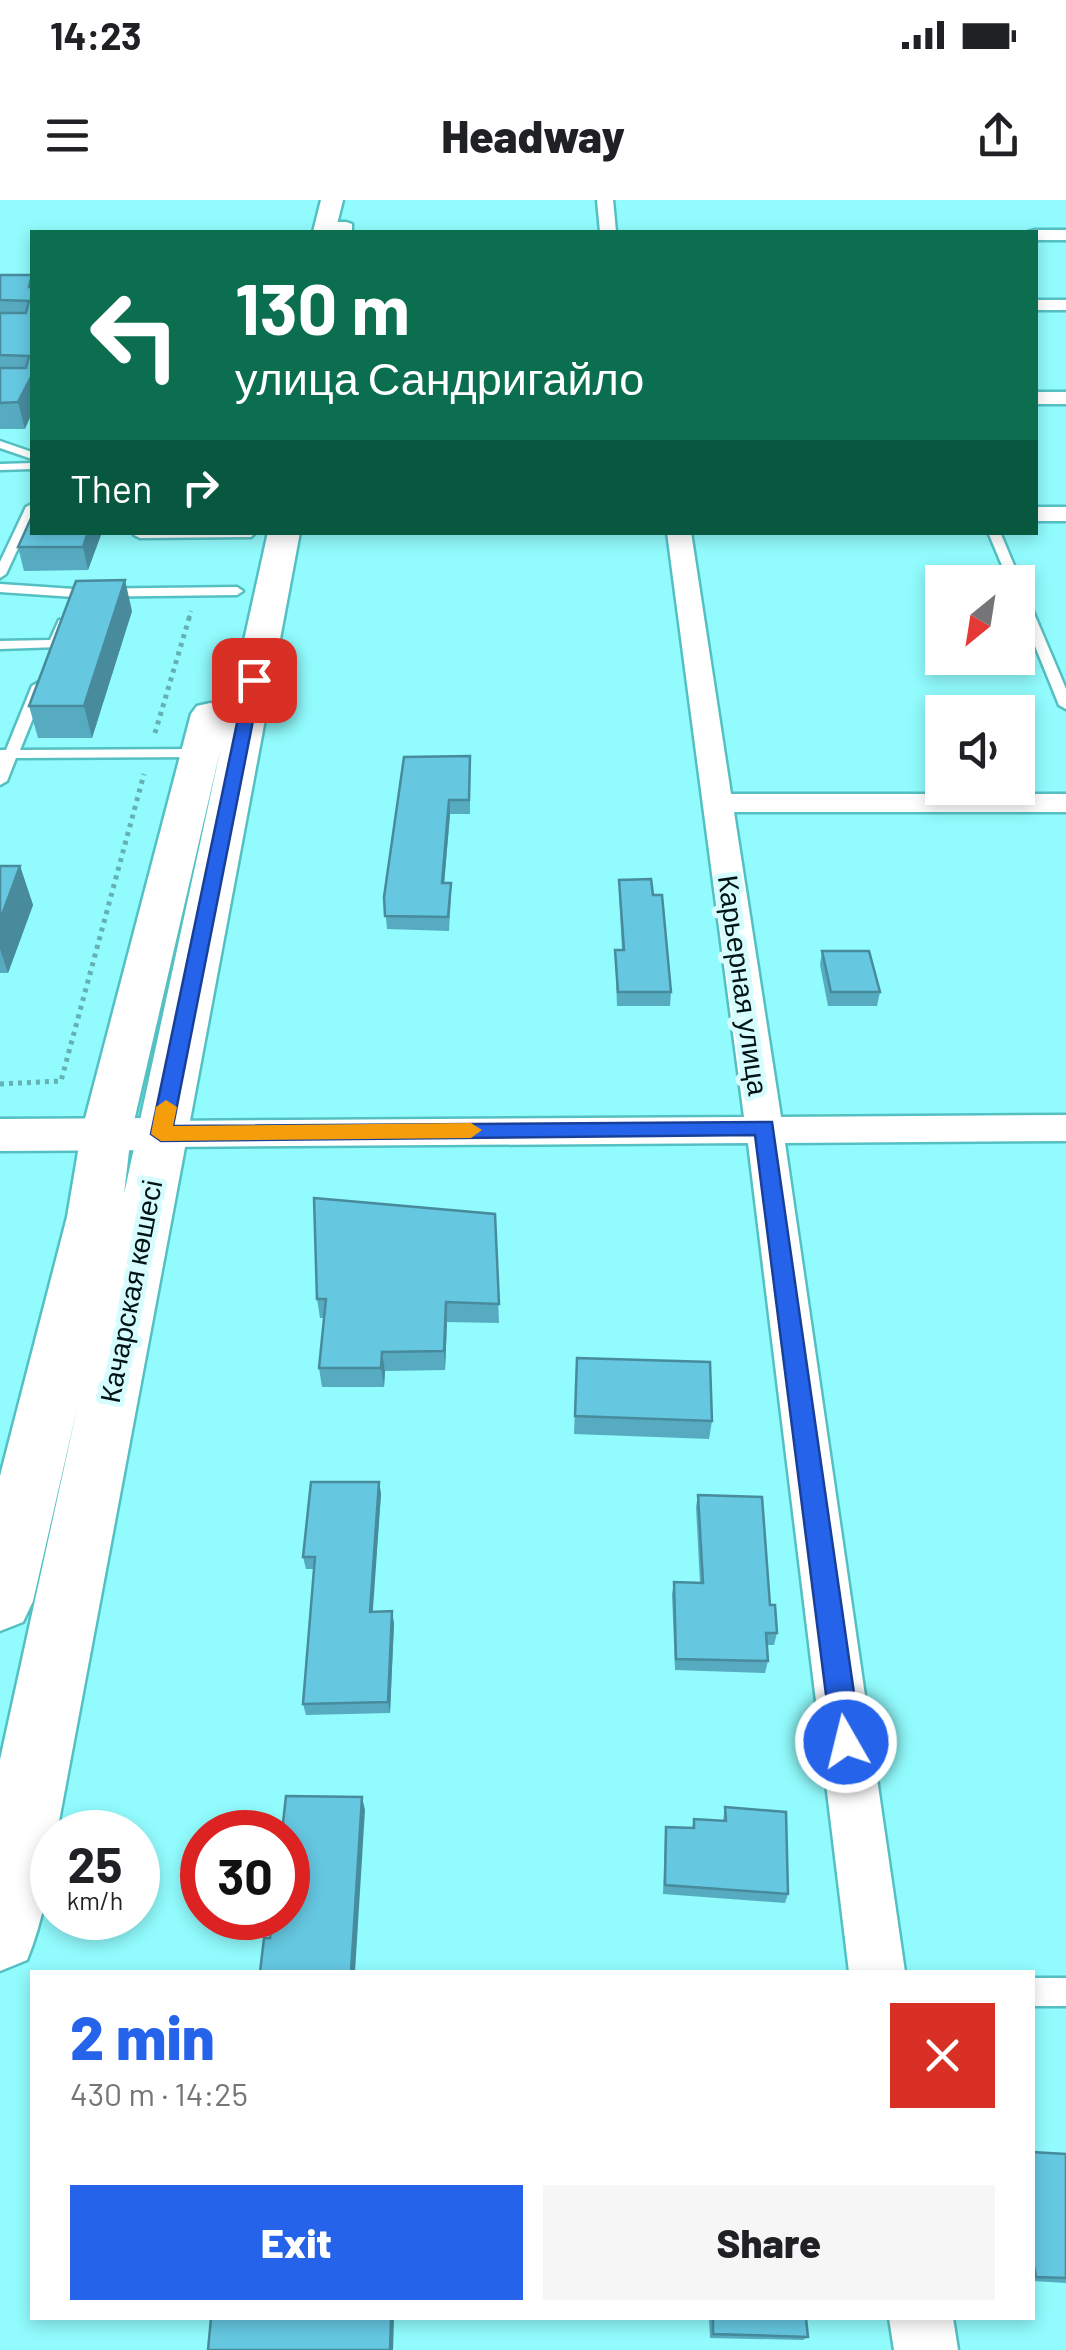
<!DOCTYPE html>
<html lang="en">
<head>
<meta charset="utf-8">
<style>
  :root { --surface:#fff; --page:#f6f6f6; --text:#202124; --muted:#757577; --accent:#2563eb }
  body { margin:0; font-family:Barlow,sans-serif; background:var(--page); color:var(--text); height:100vh; display:flex; flex-direction:column; font-size:38px; white-space:nowrap }
  * { box-sizing:border-box; margin:0 }
  p { font-size:32px; color:var(--muted) }
  .icon { flex:none; width:55px; height:55px; fill:none; stroke:currentColor; stroke-width:2; stroke-linecap:round; stroke-linejoin:round }
  .map { position:relative; flex:1; overflow:hidden }
  .panel { position:absolute; left:30px; top:1770px; width:1005px; height:350px; display:flex; flex-direction:column; background:var(--surface); border-radius:0px; box-shadow:0 5px 15px #0003 }
  .panel>* { flex:none }
  .top-card { position:absolute; left:30px; top:30px; width:1008px; height:305px; border-radius:0px; box-shadow:0 5px 15px #0003; background:#0b6e4f; color:#fff; overflow:hidden }
  .needle { width:65px; rotate:210deg }
  .tools { position:absolute; left:925px; top:365px; display:grid; gap:20px }
  .tools a { display:grid; place-items:center; width:110px; height:110px; border-radius:0px; background:var(--surface); box-shadow:0 5px 15px #0003; font-size:50px }
  .speed { position:absolute; left:30px; top:1610px; display:flex; gap:20px; font-size:50px; font-weight:700; text-align:center }
  .speed>* { display:grid; place-content:center; width:130px; height:130px; border-radius:50%; background:var(--surface); box-shadow:0 5px 15px #0003; line-height:1 }
  .speed small { font-size:25px; font-weight:400 }
  .speed .limit { border:15px solid #d22; background:#fff; color:#111 }
  .pin { position:absolute; display:grid; place-items:center; width:85px; height:85px; color:#fff; margin:-42px; border-radius:20px; box-shadow:0 5px 15px #0006 }
  .me { position:absolute; width:110px; margin:-55px; rotate:352deg; stroke-linejoin:round; filter:drop-shadow(0 0 8px #0008) }
  .turn { display:flex; align-items:center; gap:35px; height:210px; padding:0 40px; font-size:45px }
  .turn .icon { width:130px; height:130px; stroke-width:2.5 }
  .turn b { display:block; font-size:70px; line-height:85px }
  .then { display:flex; align-items:center; height:95px; padding:0 40px; background:#0003; gap:20px; font-size:38px }
  .round { display:grid; place-items:center; flex:none; width:105px; height:105px; border-radius:0px; background:var(--page) }
  .overview { display:flex; align-items:center; justify-content:space-between; height:170px; padding:0 40px }
  h1 { font-size:60px; font-weight:800; line-height:75px; color:var(--accent) }
  .button { display:flex; gap:20px; margin-top:auto; padding:20px 40px }
  .button a { flex:1; height:115px; border-radius:0px; background:var(--accent); color:#fff; font-size:40px; font-weight:800; line-height:115px; text-align:center }
  .button a+a { background:var(--page); color:var(--text) }
  .status { display:flex; justify-content:space-between; align-items:center; height:70px; padding:0 50px; background:var(--surface); direction:ltr }
  .status svg { height:28px; fill:currentColor }
  header { display:flex; justify-content:space-between; align-items:center; height:130px; padding:0 40px; background:var(--surface); font-size:45px; font-weight:800 }
  .map>svg:first-child { display:block }
  .lines { fill:none; stroke-linecap:round; stroke-linejoin:round }
  .service-casing { stroke:#54c0c2; stroke-width:5 }
  .minor-casing { stroke:#54c0c2; stroke-width:5 }
  .tertiary-casing { stroke:#54c0c2; stroke-width:5 }
  .secondary-casing { stroke:#54c0c2; stroke-width:5 }
  .path-far1 { stroke:#63b1b2; stroke-width:4; stroke-dasharray:2.5 4; stroke-linecap:butt }
  .path { stroke:#63b1b2; stroke-width:5; stroke-dasharray:4 5; stroke-linecap:butt }
  .service { fill:#fff; fill-rule:evenodd }
  .minor { fill:#fff; fill-rule:evenodd }
  .tertiary { fill:#fff; fill-rule:evenodd }
  .secondary { fill:#fff; fill-rule:evenodd }
  .wall { fill:#57abc1 }
  .shaded-wall { fill:#478b9d }
  .building { fill:#65c7e0; stroke:#478b9d; stroke-width:2.5 }
  .route { fill:#2563eb; stroke:#184099; stroke-width:2.5 }
  .slow { fill:#f59e0b }
  .labels { text-anchor:middle; dominant-baseline:central; stroke-width:10; stroke-linejoin:round; paint-order:stroke }
  .street-label { font-size:28px; fill:#001314; stroke:#d6fcfd }
</style>
</head>
<body>
<div class="status"><b>14:23</b><svg viewBox="0 0 49 12"><path d="M0 12V9h3v3zM5 12V6h3v6zM10 12V3h3v9zM15 12V0h3v12zM26 1h20v11H26zM47 4h2v5h-2z"/></svg></div>
<header><svg class="icon" aria-label="menu" viewBox="0 0 24 24"><path d="M4 6h16M4 12h16M4 18h16"/></svg>Headway<svg class="icon" aria-label="share" viewBox="0 0 24 24"><path d="M12 15V3M7 8l5-5 5 5M5 13v7h14v-7"/></svg></header>
<div class="map">
<svg width="1066" height="2150" viewBox="0 0 1066 2150">
  <rect width="100%" height="100%" fill="#91fbfd"/>
  <g class="lines">
    <g class="service-casing">
      <g id="service">
        <polygon points="0,241 32,252 32,259 0,248"/>
        <polygon points="32,263 32,269 0,270 0,264"/>
        <polygon points="32,304 32,318 6,374 0,378 0,362 26,307"/>
        <polygon points="256,332 251,337 140,338 134,335"/>
        <polygon points="988,332 1000,332 1021,382 1019,385 1009,382"/>
        <polygon points="0,384 74,389 237,387 243,391 237,395 74,397 0,392"/>
        <polygon points="1018,386 1024,390 1066,489 1066,509 1059,505 1018,404"/>
        <polygon points="59,420 69,423 60,447 0,449 0,441 50,440"/>
        <polygon points="39,482 46,486 20,550 202,549 209,553 202,557 16,558 7,581 0,585 0,550 6,550 32,486"/>
        <rect x="1032" y="1778" width="34" height="28"/>
      </g>
    </g>
    <g class="minor-casing">
      <g id="minor">
        <polygon points="597,0 613,0 616,32 600,32"/>
        <polygon points="346,22 352,24 352,30 325,32 317,27 325,22"/>
        <polygon points="1035,30 1066,30 1066,40 1035,40 1035,32 1028,32"/>
        <rect x="1035" y="100" width="31" height="10"/>
        <rect x="1035" y="192" width="31" height="12"/>
        <rect x="1035" y="307" width="31" height="14"/>
        <polygon points="667,332 691,332 731,594 1066,594 1066,612 734,612 781,917 1066,915 1066,941 785,943 905,1772 849,1772 748,943 161,947 148,943 143,934 148,925 161,921 744,917"/>
        <polygon points="889,2118 953,2118 958,2150 894,2150"/>
      </g>
    </g>
    <g class="tertiary-casing">
      <polygon id="tertiary" points="161,918 177,923 184,934 177,945 161,950 0,951 0,919"/>
    </g>
    <g class="secondary-casing">
      <g id="secondary">
        <polygon points="321,0 343,0 335,32 313,32"/>
        <path d="M268,332h32l-243,1300h-5c0,43 -9,89 -25,128l-27,11v-211l78,-356 -45,197 -10,21 -23,9v-155l67,-259 14,-83 110,-420 6,-8 13,-3 13,3 5,7zM221,547l-97,447 7,-60z"/>
      </g>
    </g>
    <polyline class="path-far1" points="189,418 191,411"/>
    <g class="path">
      <polyline points="155,533 190,415"/>
      <polyline points="0,884 61,881 144,574"/>
    </g>
    <use href="#service" class="service"/>
    <use href="#minor" class="minor"/>
    <use href="#tertiary" class="tertiary"/>
    <use href="#secondary" class="secondary"/>
  </g>
  <g class="wall">
    <polygon points="0,75 32,75 25,229 0,229"/>
    <polygon points="32,332 102,332 88,370 24,371 18,347"/>
    <polygon points="132,411 92,538 38,538 29,506"/>
    <polygon points="470,556 470,614 450,614 444,683 451,697 449,731 387,729 384,697"/>
    <polygon points="0,666 20,666 33,705 8,773 0,773"/>
    <polygon points="619,680 671,792 670,806 617,806 615,750 622,750 619,693"/>
    <polygon points="822,751 880,792 877,806 828,806 820,765"/>
    <polygon points="495,1014 499,1123 447,1122 445,1170 385,1171 384,1187 322,1187 319,1168 324,1118 320,1118 317,1099"/>
    <polygon points="577,1158 712,1221 709,1239 574,1234"/>
    <polygon points="379,1282 381,1294 372,1412 394,1423 390,1513 306,1515 303,1504 314,1369 306,1369 303,1357"/>
    <polygon points="698,1295 770,1405 777,1433 774,1445 767,1445 768,1461 765,1473 675,1470 672,1394 674,1382 700,1383 696,1307"/>
    <polygon points="725,1607 788,1694 785,1703 663,1694 665,1636 666,1627 692,1628 694,1619 723,1621"/>
    <polygon points="1032,1952 1066,1954 1066,2083 1032,2081"/>
    <polygon points="709,2118 806,2118 808,2137 803,2140 710,2138"/>
  </g>
  <g class="shaded-wall">
    <polygon points="32,175 32,213 25,229 18,202"/>
    <polygon points="88,332 102,332 88,370 83,347"/>
    <polygon points="125,380 132,411 92,538 84,506"/>
    <polygon points="449,600 450,614 443,697 442,683"/>
    <polygon points="20,666 33,705 8,773 0,749 0,720"/>
    <polygon points="446,1102 447,1122 445,1170 444,1151"/>
    <polygon points="382,1152 385,1171 384,1187 381,1168"/>
    <polygon points="379,1282 381,1294 372,1423 370,1412"/>
    <polygon points="392,1411 394,1423 390,1513 388,1502"/>
    <polygon points="362,1597 365,1610 355,1772 351,1772"/>
    <polygon points="391,2118 394,2118 393,2150 390,2150"/>
  </g>
  <g class="building">
    <polygon points="0,75 32,75 29,87 32,87 32,175 18,202 0,203 0,168 26,168 29,156 0,155 0,113 26,113 29,101 0,100"/>
    <polygon points="32,316 32,332 88,332 83,347 18,347"/>
    <polygon points="125,380 84,506 29,506 76,381"/>
    <polygon points="470,556 469,600 449,600 442,683 451,683 448,717 385,716 384,697 404,557"/>
    <polygon points="0,666 20,666 0,720"/>
    <polygon points="651,679 653,695 662,695 671,792 618,792 615,750 624,750 619,680"/>
    <polygon points="822,751 869,751 880,792 831,792"/>
    <polygon points="314,998 495,1014 499,1104 446,1102 444,1151 382,1152 381,1168 319,1168 326,1099 317,1099"/>
    <polygon points="577,1158 710,1162 712,1221 575,1216"/>
    <polygon points="311,1282 379,1282 370,1412 392,1411 388,1502 303,1504 315,1357 303,1357"/>
    <polygon points="698,1295 762,1297 770,1405 775,1405 777,1433 766,1433 768,1461 676,1459 674,1382 703,1383"/>
    <polygon points="286,1596 362,1597 351,1772 260,1772 264,1738 270,1738 272,1718 288,1718 288,1632 282,1632"/>
    <polygon points="725,1607 786,1612 788,1694 665,1685 666,1627 694,1628 694,1619 726,1621"/>
    <polygon points="1032,1952 1066,1954 1066,2078 1036,2077 1032,2056"/>
    <polygon points="211,2118 391,2118 390,2150 208,2150"/>
    <polygon points="713,2118 806,2118 808,2137 713,2134"/>
  </g>
  <polygon class="route" points="254,475 261,480 173,926 772,922 861,1542 857,1552 846,1556 836,1552 832,1542 755,935 161,941 151,934 246,480"/>
  <polygon class="slow" points="166,900 177,907 173,926 471,923 482,930 471,938 161,941 151,934 156,907"/>
  <g class="labels">
    <g class="street-label">
      <text transform="translate(744 785) rotate(82)">Карьерная улица</text>
      <text transform="translate(130 1091) rotate(-79)">Качарская көшесі</text>
    </g>
  </g>
</svg>
<div class="tools">
<a><svg class="needle" viewBox="-14 -14 28 28"><path d="M0-13l5 13h-10z" fill="#e53935"/><path d="M0 13l5-13h-10z" fill="#757577"/></svg></a>
<a><svg class="icon" aria-label="sound" viewBox="0 0 24 24"><path d="M4 9h4l5-4v14l-5-4H4zM17 9q2 3 0 6"/></svg></a>
</div>
<div class="speed"><div>25<small>km/h</small></div><div class="limit">30</div></div>
<div class="pin" style="left:254px;top:480px;background:#d93025"><svg class="icon" aria-label="arrive" viewBox="0 0 24 24"><path d="M6 21V4h12l-3 4 3 4H6"/></svg></div>
<svg class="me" style="left:846px;top:1542px" viewBox="-20 -20 40 40"><circle r="17" fill="#2563eb" stroke="#fff" stroke-width="3"/><path d="M0-11L8 9 0 5-8 9z" fill="#fff"/></svg>
<div class="top-card">
<div class="turn"><svg class="icon" aria-label="left" viewBox="0 0 24 24"><path d="M17 20v-9H6M10 6l-5 5 5 5"/></svg><div><b>130 m</b>улица Сандригайло</div></div>
<div class="then">Then<svg class="icon" aria-label="right" viewBox="0 0 24 24"><path d="M7 20v-9h11M14 6l5 5-5 5"/></svg></div>
</div>
<section class="panel">
<div class="overview"><div><h1>2 min</h1><p>430 m · 14:25</p></div><a class="round" style="background:#d93025;color:#fff"><svg class="icon" aria-label="close" viewBox="0 0 24 24"><path d="M6 6l12 12M18 6L6 18"/></svg></a></div>
<div class="button"><a>Exit</a><a>Share</a></div>
</section>
</div>
</body>
</html>
